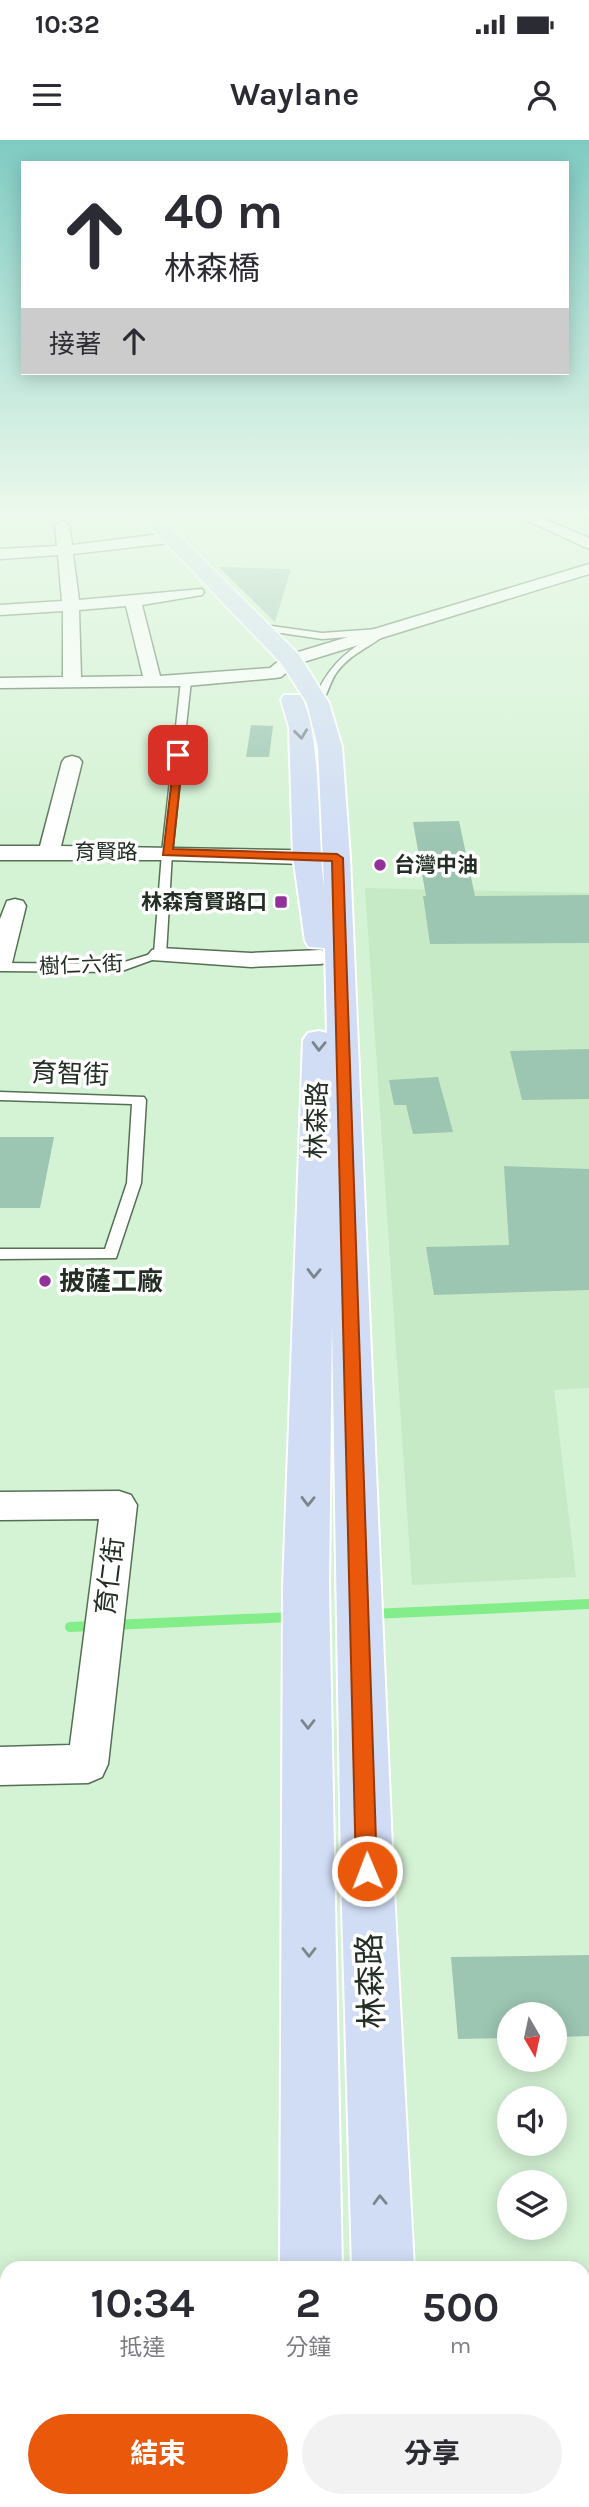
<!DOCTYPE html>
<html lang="zh-TW">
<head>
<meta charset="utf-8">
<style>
  :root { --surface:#fff; --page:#f2f2f3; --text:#2b2b33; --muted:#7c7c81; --accent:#ea580c }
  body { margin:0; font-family:Karla,"Noto Sans TC",sans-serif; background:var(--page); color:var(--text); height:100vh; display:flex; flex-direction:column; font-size:26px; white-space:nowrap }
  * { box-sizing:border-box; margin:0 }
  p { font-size:23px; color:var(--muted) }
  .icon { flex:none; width:38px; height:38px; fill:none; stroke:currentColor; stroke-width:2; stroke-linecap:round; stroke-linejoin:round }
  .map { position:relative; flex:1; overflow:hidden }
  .sheet { position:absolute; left:0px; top:2121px; width:590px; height:247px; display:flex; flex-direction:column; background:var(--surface); border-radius:21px 21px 0 0; box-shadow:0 4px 18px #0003 }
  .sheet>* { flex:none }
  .banner { position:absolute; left:21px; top:21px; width:548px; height:214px; border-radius:0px; box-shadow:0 4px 18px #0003; background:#fff; color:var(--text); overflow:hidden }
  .needle { width:46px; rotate:171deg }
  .controls { position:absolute; left:497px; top:1862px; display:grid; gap:14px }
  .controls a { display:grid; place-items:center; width:70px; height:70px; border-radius:50%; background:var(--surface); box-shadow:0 4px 18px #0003; font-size:35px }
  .pin { position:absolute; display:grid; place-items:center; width:60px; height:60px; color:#fff; margin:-30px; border-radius:14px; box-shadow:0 4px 10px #0006 }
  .me { position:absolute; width:77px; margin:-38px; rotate:359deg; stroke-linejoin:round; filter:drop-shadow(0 0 5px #0008) }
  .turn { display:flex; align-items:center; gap:24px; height:147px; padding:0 28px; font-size:32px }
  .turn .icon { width:91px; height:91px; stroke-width:2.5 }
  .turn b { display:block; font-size:49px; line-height:60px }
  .then { display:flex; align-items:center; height:66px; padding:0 28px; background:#0003; gap:14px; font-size:26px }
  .eta { display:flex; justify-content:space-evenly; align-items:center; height:119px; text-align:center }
  .eta b { font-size:42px; font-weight:700; line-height:49px }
  .cta { display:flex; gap:14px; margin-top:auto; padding:14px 28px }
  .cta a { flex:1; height:80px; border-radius:42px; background:var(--accent); color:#fff; font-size:28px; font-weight:700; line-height:80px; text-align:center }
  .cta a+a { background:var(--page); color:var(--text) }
  .status { display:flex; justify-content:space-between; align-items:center; height:49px; padding:0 35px; background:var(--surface); direction:ltr }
  .status svg { height:19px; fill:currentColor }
  header { display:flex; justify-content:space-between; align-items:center; height:91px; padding:0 28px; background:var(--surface); font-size:32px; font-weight:700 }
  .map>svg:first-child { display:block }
  .built { fill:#c6eac6 }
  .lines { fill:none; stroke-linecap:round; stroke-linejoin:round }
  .stream { stroke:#83ed89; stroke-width:10 }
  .river { fill:#83ed89; fill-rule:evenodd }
  .building { fill:#9cc5b2 }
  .service-casing { stroke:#557055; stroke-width:3 }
  .minor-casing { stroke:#557055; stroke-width:3 }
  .primary-casing { stroke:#fff; stroke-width:4 }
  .service { fill:#fff; fill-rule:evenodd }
  .minor { fill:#fff; fill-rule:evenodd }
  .primary { fill:#d1ddf5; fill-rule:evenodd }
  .oneway { stroke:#7a868c }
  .route { fill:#ea580c; stroke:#983908; stroke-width:2 }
  .poi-dot { fill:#923199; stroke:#fff; stroke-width:2.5 }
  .labels { text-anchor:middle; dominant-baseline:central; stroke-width:7; stroke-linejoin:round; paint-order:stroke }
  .far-street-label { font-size:21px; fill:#232f24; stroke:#fff }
  .far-poi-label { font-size:21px; font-weight:bold; fill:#232f24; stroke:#fff; text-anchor:start }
  .street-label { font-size:26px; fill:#232f24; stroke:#fff }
  .poi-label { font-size:26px; font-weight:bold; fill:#232f24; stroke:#fff; text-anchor:start }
  .near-street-label { font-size:32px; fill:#232f24; stroke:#fff }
</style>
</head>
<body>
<div class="status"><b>10:32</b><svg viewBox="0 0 49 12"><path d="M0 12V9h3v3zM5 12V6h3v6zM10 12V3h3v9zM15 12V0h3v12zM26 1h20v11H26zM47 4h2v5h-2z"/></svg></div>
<header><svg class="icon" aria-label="menu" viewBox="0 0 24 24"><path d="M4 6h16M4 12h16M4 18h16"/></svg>Waylane<svg class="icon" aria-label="person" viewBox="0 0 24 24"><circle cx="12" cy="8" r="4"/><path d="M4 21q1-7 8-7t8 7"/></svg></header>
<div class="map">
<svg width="589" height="2367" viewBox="0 0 589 2367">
  <rect width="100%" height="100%" fill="#d4f2d4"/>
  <polygon class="built" points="365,748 589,753 589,1248 554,1250 576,1437 412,1445"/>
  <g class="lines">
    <g class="stream">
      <polyline points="372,1474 589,1464"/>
      <polyline points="113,1485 292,1477"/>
      <polyline points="70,1487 93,1486"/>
    </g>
    <polygon class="river" points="571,372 589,372 589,382 574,377"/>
  </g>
  <g class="building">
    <polygon points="219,427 291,429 275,482"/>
    <polygon points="251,585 273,586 269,617 246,617"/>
    <polygon points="459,681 475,756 589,755 589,803 430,804 423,756 426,756 413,682"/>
    <polygon points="589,909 589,959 522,960 510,911"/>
    <polygon points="438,937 453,992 413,994 406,965 394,965 389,940"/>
    <polygon points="0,997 54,997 40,1068 0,1068"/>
    <polygon points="504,1026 589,1029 589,1150 434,1155 426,1107 509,1105"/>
    <polygon points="589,1815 589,1896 555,1897 555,1874 509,1874 509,1898 458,1899 451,1817"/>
  </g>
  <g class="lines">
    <g class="service-casing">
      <g id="service">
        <path d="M257,484l65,9 56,-4 8,5c-16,13 -36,20 -49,38 -8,10 -10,28 -19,34l-5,-3c12,-33 31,-51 61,-68l-52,4 -68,-10 -1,-2z"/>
        <polygon points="186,538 191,541 172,713 166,815 119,832 0,831 0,823 118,824 154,813 162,713 181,541"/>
        <polygon points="0,952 144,957 146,960 141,1043 116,1118 0,1119 0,1109 105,1109 127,1043 132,964 0,960"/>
      </g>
    </g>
    <g class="minor-casing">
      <g id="minor">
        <polygon points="509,372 527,372 589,398 589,409"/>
        <path d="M62,381l7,4 3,20 97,-12 8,5 -8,5 -96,11 6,46 123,-11 2,3 -2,3 -60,10 18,71 110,-8 15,-12 304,-92v10l-292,90 -16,13 -6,1 -89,8 -186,2v-10l63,-1v-66l-63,4v-10l62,-4 -4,-46 -58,4v-10l57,-3 -2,-21zM126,466l17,70 -62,1 -2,-67z"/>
        <polygon points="72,616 79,618 82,622 61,706 337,711 345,713 348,718 345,723 337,725 167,720 0,720 0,706 40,706 62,622 65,618"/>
        <polygon points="15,759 23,761 26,766 12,823 8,828 0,830 0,779 7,761"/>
        <polygon points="160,808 251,813 321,810 329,812 333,817 329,822 321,824 251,827 152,820 148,815 152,810"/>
        <polygon points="119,1351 131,1355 137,1365 108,1624 102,1637 88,1643 0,1645 0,1607 70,1605 99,1379 0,1380 0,1352"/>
      </g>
    </g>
    <g class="primary-casing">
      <g id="primary">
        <path d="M136,372h19l144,143 30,48 13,44 8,111 43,1013 21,397h-62l-11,-397 -9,-548 -3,264 13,681h-62l3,-681 20,-547 5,-7 11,-2 8,2 -2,-85 -16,-1 -4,-6 -12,-85 -4,-129 -8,-27 3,-5h16c22,33 17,145 24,190l-6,-138 -11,-44 -25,-39z"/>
        <rect x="279" y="2361" width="68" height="6"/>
        <rect x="358" y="2361" width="68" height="6"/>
      </g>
    </g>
    <use href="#service" class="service"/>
    <use href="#minor" class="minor"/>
    <use href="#primary" class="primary"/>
  </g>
  <defs><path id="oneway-chevron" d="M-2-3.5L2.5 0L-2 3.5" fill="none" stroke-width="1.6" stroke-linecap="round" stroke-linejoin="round" transform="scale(1.75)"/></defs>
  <g class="oneway">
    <use href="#oneway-chevron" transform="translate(301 594) rotate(83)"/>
    <use href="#oneway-chevron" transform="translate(319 906) rotate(91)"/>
    <use href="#oneway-chevron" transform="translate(314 1133) rotate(91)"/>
    <use href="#oneway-chevron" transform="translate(308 1361) rotate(91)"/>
    <use href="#oneway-chevron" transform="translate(308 1584) rotate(90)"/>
    <use href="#oneway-chevron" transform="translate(309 1812) rotate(90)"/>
    <use href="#oneway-chevron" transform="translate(380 2060) rotate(-92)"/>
  </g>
  <linearGradient id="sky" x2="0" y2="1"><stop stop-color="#7fcbc2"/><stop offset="0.53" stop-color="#ecf9ec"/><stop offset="1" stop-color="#ecf9ec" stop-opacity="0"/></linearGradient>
  <rect width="589" height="703" fill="url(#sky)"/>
  <polygon class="route" points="175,612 183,615 173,709 337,714 343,718 377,1731 374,1739 367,1742 359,1739 356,1731 332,721 163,715"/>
  <g class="poi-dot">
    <circle cx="380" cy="725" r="7"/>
    <rect x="274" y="755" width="14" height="14" rx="3.5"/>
    <circle cx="45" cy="1141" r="7"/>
  </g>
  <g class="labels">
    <g class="far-street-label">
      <text x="106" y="712">育賢路</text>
      <text transform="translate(81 825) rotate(-2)">樹仁六街</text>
    </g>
    <g class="far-poi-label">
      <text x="394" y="725">台灣中油</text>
      <text x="267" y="762" text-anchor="end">林森育賢路口</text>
    </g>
    <g class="street-label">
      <text transform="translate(70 934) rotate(2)">育智街</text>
      <text transform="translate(317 980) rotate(-89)">林森路</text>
      <text transform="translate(110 1436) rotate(-83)">育仁街</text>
    </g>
    <g class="poi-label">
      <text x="59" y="1141">披薩工廠</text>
    </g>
    <g class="near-street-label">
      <text transform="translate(371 1841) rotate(-92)">林森路</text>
    </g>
  </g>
</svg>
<div class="controls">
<a><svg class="needle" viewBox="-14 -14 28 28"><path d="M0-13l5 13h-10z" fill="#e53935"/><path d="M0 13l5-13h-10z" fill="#7c7c81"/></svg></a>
<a><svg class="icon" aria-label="sound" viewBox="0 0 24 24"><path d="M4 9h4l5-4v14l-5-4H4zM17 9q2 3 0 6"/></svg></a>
<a><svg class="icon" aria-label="layers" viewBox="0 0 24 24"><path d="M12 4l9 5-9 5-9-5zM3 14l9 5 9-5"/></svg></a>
</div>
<div class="pin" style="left:178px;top:615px;background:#d93025"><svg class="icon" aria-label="arrive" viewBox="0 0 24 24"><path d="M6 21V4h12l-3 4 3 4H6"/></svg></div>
<svg class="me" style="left:367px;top:1731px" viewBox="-20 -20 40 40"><circle r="17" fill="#ea580c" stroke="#fff" stroke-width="3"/><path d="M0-11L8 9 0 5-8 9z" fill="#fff"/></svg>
<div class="banner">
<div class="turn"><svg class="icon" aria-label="ahead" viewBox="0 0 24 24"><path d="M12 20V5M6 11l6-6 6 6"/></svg><div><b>40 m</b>林森橋</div></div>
<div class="then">接著<svg class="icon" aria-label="ahead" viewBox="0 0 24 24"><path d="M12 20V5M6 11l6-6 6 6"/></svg></div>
</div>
<section class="sheet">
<div class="eta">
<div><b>10:34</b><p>抵達</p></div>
<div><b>2</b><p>分鐘</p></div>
<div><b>500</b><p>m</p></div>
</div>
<div class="cta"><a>結束</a><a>分享</a></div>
</section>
</div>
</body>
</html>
